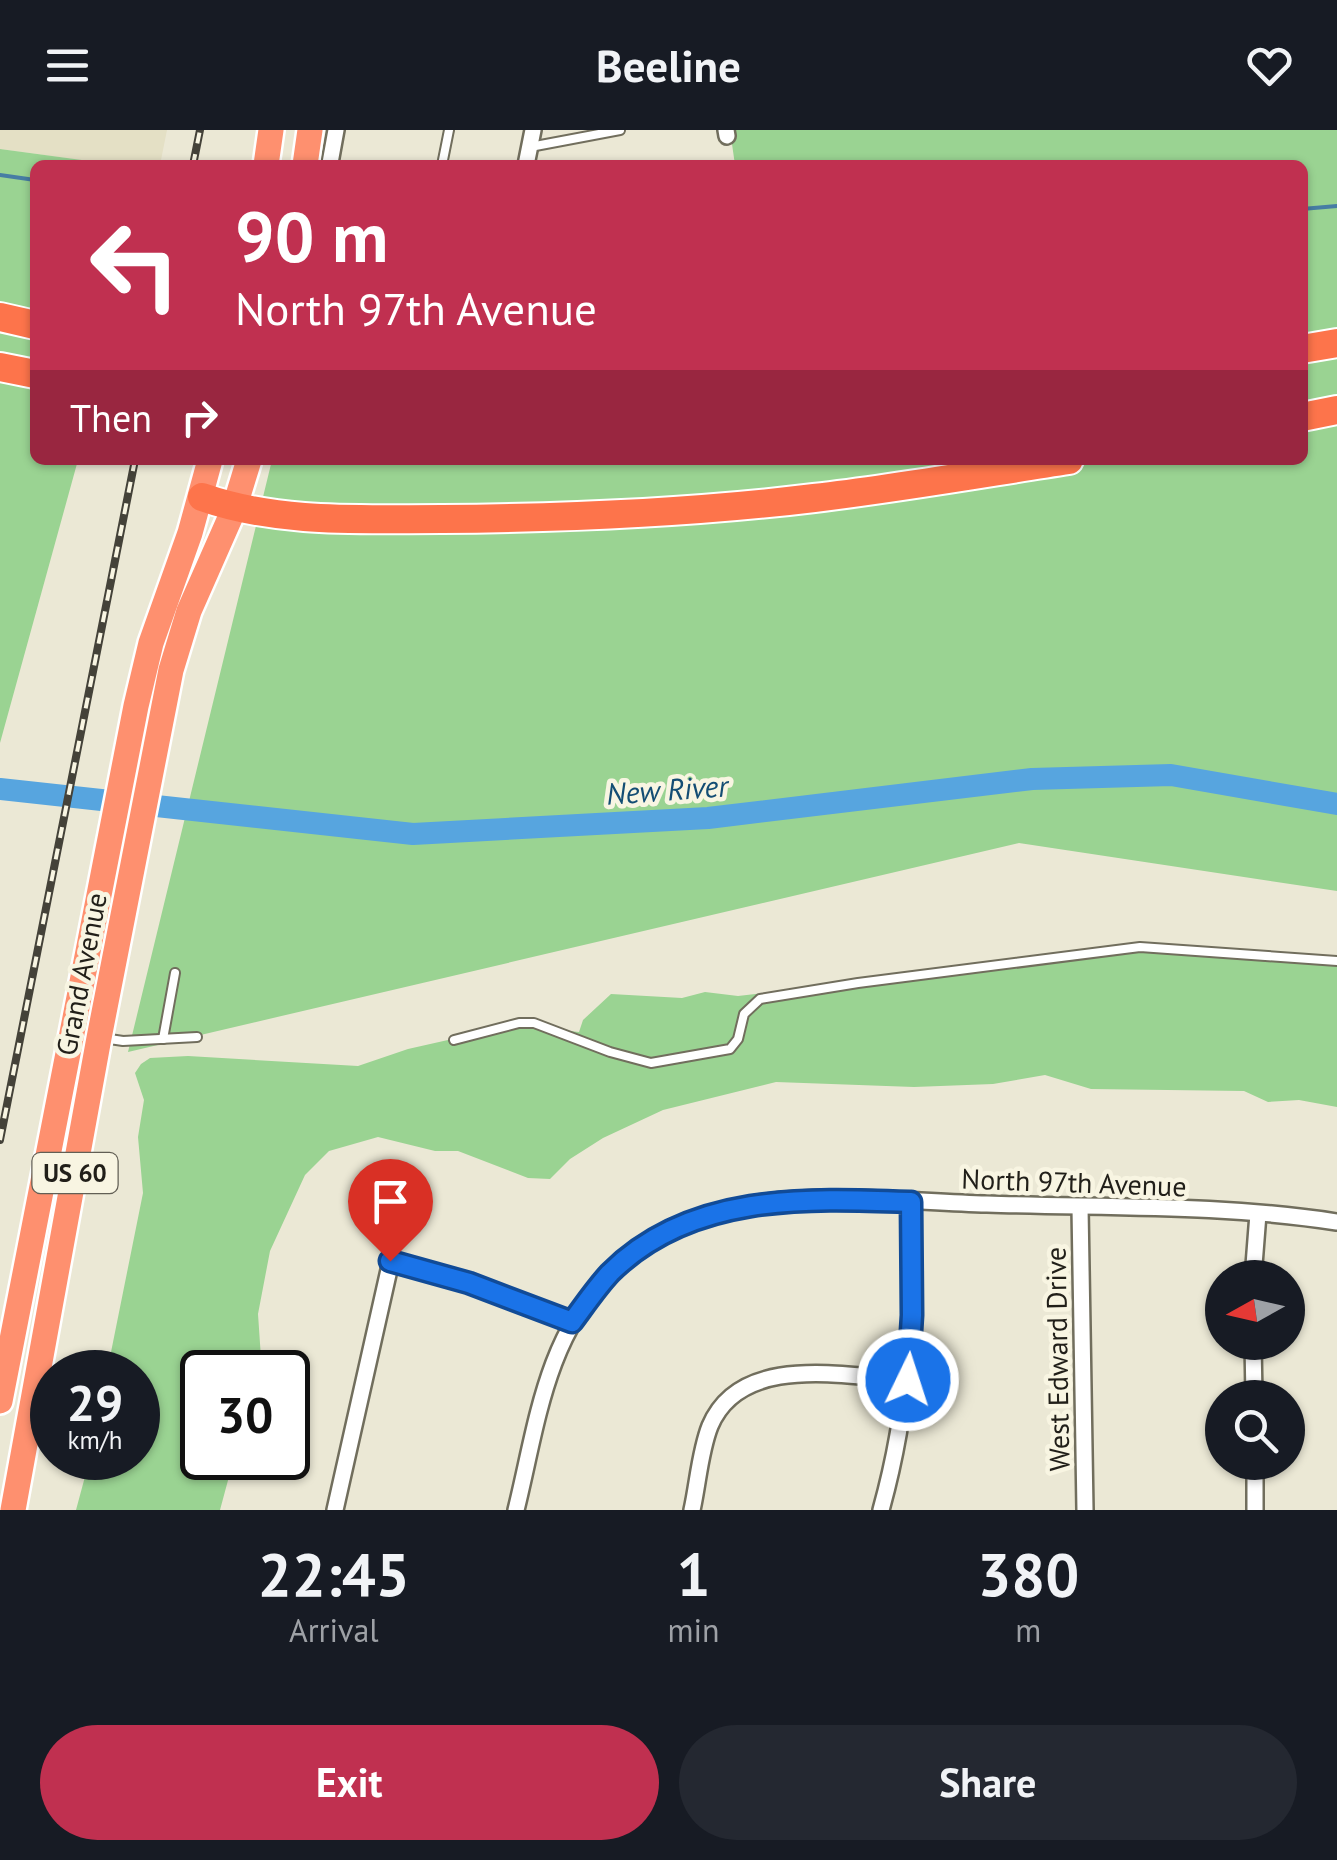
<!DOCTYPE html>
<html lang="en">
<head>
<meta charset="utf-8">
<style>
  :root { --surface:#171b24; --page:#242831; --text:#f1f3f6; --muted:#9ea1a6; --accent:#c03050 }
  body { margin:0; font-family:"PT Sans",sans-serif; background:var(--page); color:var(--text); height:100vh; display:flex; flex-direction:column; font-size:38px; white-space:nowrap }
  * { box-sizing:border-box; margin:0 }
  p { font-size:32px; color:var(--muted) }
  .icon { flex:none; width:55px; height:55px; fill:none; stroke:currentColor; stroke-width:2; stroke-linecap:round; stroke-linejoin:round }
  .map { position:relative; height:1380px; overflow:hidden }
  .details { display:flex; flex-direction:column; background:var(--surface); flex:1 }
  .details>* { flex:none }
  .banner { position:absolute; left:30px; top:30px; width:1278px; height:305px; border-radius:15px; box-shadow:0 2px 8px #0004; background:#c03050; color:#fff; overflow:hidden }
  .needle { width:65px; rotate:262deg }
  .controls { position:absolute; left:1205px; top:1130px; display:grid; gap:20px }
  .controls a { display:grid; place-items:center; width:100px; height:100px; border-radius:50%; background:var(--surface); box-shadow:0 2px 8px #0004; font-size:50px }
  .speed { position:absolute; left:30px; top:1220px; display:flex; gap:20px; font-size:50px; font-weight:700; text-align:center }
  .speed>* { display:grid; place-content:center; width:130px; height:130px; border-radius:50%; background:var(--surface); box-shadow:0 2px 8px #0004; line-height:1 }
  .speed small { font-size:25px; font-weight:400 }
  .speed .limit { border:5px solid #111; border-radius:15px; background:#fff; color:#111 }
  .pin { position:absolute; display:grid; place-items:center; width:85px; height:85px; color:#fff; margin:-102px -42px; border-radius:50% 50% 50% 0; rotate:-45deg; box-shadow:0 0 10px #0007 }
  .pin .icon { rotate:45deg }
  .me { position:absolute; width:110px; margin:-55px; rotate:4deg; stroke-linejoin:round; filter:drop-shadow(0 0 8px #0008) }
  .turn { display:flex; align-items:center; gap:35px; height:210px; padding:0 40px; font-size:45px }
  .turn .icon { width:130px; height:130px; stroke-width:2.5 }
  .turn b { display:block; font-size:70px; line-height:85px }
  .then { display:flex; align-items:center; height:95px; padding:0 40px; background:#0003; gap:20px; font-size:38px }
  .eta { display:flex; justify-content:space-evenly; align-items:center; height:170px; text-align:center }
  .eta b { font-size:60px; font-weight:600; line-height:70px }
  .button { display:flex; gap:20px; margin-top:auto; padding:20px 40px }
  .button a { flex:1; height:115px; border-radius:60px; background:var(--accent); color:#fff; font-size:40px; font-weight:600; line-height:115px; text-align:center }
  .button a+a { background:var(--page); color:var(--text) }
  header { display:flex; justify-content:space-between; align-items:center; height:130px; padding:0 40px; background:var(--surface); font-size:45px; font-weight:600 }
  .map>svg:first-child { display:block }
  .built { fill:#e4e0c5 }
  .green { fill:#9ad392 }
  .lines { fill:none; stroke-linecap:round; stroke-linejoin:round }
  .stream { stroke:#477da4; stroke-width:4 }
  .river { stroke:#57a5df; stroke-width:22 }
  .service-casing { stroke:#716e5d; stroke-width:12 }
  .minor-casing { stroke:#716e5d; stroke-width:20 }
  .trunk-casing { stroke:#fff; stroke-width:30 }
  .motorway-casing { stroke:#fff; stroke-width:32 }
  .service { stroke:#fff; stroke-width:8 }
  .minor { stroke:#fff; stroke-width:15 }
  .trunk { stroke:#fe906f; stroke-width:25 }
  .motorway { stroke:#fd744b; stroke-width:28 }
  .rail-casing { stroke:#444239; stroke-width:8 }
  .rail { stroke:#f8f5e2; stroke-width:4; stroke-dasharray:11; stroke-linecap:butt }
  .route-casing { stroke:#114b97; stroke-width:25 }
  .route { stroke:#1a73e8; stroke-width:18 }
  .labels { text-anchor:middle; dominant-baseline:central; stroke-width:9; stroke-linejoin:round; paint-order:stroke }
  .shield { fill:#f8f5e2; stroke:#625f55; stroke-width:2.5 }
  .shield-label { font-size:25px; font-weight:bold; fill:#211f19 }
  .street-label { font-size:28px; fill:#211f19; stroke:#f8f5e2 }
  .water-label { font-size:30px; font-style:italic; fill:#134d74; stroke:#f8f5e2 }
</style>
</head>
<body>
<header><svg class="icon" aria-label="menu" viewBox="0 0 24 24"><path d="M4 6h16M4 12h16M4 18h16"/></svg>Beeline<svg class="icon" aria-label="heart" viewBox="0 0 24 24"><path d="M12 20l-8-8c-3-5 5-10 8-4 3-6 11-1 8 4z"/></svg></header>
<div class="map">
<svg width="1337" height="1380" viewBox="0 0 1337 1380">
  <rect width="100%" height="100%" fill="#ebe8d5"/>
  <polygon class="built" points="0,0 167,0 160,35 118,35 0,19"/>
  <g class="green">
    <polygon points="730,0 1337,0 1337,761 1019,713 128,922 272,330 1302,330 1302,35 735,35"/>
    <polygon points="0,19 119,35 35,35 35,330 78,330 0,613"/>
    <polygon points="1150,819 1337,833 1337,977 1299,970 1268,972 1244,961 1091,959 1045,945 993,954 914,957 776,952 663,980 603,1008 570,1029 550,1049 528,1048 458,1021 435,1021 378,1007 329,1021 305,1045 270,1121 258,1184 261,1228 257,1242 202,1242 202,1328 234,1328 220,1380 76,1380 90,1328 138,1328 138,1242 107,1242 143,1063 138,1007 144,970 135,943 141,934 150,928 188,926 358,936 408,919 515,895 579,902 583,890 611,864 682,868 705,862 738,866"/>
  </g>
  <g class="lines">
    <g class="stream">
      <polyline points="0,45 35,50"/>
      <polyline points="1302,79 1337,76"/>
      <polyline points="0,668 2,659"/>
    </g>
    <polyline class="river" points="0,659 413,704 708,688 1032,649 1171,645 1337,674"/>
    <g class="service-casing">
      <g id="service">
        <polyline points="530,17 620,0"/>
        <polyline points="442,35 449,0"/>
        <polyline points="103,908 123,911 197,907"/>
        <polyline points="163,909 175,843"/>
        <polyline points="454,910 519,893 534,893 610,922 651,933 730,919 738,909 744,884 760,869 858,853 1140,817 1337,831"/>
      </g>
    </g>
    <g class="minor-casing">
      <g id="minor">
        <polyline points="726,0 727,6"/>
        <polyline points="330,33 336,0"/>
        <polyline points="526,35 533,0"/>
        <polyline points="1080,1077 1085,1380"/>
        <polyline points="1253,1148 1258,1084"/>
        <polyline points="1253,1212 1254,1268"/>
        <polyline points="1255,1332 1255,1380"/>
        <polyline points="335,1380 391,1131 469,1153 571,1192"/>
        <path d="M516,1380c21,-85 29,-171 94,-237 38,-38 96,-62 149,-70 74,-11 154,-1 228,1 116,4 235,0 350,18"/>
        <path d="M692,1380c6,-27 8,-59 18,-84 31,-74 137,-49 198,-46"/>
        <path d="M881,1380c30,-108 32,-197 30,-308"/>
      </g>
    </g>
    <g class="trunk-casing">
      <g id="trunk">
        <polyline points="266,35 271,0"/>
        <polyline points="305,35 310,0"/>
        <polyline points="0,1271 136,576 151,513 190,403 210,330"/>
        <polyline points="13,1380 99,908 171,540 189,481 234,379 249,330"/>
      </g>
    </g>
    <g class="motorway-casing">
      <g id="motorway">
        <polyline points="0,187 35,195"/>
        <polyline points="1302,219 1337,213"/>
        <polyline points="0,237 35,244"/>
        <polyline points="1302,287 1337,280"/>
        <path d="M202,367c77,27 159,22 240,22 124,-1 249,-6 372,-21 85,-10 170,-25 255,-38"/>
      </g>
    </g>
    <use href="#service" class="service"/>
    <use href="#minor" class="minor"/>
    <use href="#trunk" class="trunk"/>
    <use href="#motorway" class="motorway"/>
    <g class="rail-casing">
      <g id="rail">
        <polyline points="193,35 200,0"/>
        <polyline points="0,1010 135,330"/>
      </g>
    </g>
    <use href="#rail" class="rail"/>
  </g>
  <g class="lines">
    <g class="route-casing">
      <path id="route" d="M390,1131l79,22 103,39c12,-16 24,-34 38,-49 80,-80 197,-75 301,-71l1,113 -4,65"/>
    </g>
    <use href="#route" class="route"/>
  </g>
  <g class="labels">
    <rect class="shield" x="32.5" y="1023" width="85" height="40" rx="8"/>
    <g class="shield-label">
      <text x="75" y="1043">US 60</text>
    </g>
    <g class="street-label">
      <text transform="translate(81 844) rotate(-79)">Grand Avenue</text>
      <text transform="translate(1074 1052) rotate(2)">North 97th Avenue</text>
      <text transform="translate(1057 1229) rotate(-91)">West Edward Drive</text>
    </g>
    <g class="water-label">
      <text transform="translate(667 659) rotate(-4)">New River</text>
    </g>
  </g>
</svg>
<div class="controls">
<a><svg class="needle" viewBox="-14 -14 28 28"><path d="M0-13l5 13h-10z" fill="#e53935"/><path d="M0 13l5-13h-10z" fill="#9ea1a6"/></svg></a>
<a><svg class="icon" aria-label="search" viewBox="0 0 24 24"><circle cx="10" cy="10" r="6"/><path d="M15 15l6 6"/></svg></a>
</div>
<div class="speed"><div>29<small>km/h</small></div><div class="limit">30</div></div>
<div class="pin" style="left:390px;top:1131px;background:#d93025"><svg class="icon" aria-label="arrive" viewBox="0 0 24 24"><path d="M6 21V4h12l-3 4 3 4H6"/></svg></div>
<svg class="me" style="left:908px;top:1250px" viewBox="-20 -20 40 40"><circle r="17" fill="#1a73e8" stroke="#fff" stroke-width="3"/><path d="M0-11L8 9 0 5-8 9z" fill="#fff"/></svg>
<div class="banner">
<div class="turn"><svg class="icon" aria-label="left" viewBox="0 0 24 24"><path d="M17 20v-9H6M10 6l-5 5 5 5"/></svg><div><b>90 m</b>North 97th Avenue</div></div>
<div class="then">Then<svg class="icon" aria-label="right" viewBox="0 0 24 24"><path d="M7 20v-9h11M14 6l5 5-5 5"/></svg></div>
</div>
</div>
<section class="details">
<div class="eta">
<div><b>22:45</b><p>Arrival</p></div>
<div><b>1</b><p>min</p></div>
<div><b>380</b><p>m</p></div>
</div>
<div class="button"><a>Exit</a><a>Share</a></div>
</section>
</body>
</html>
